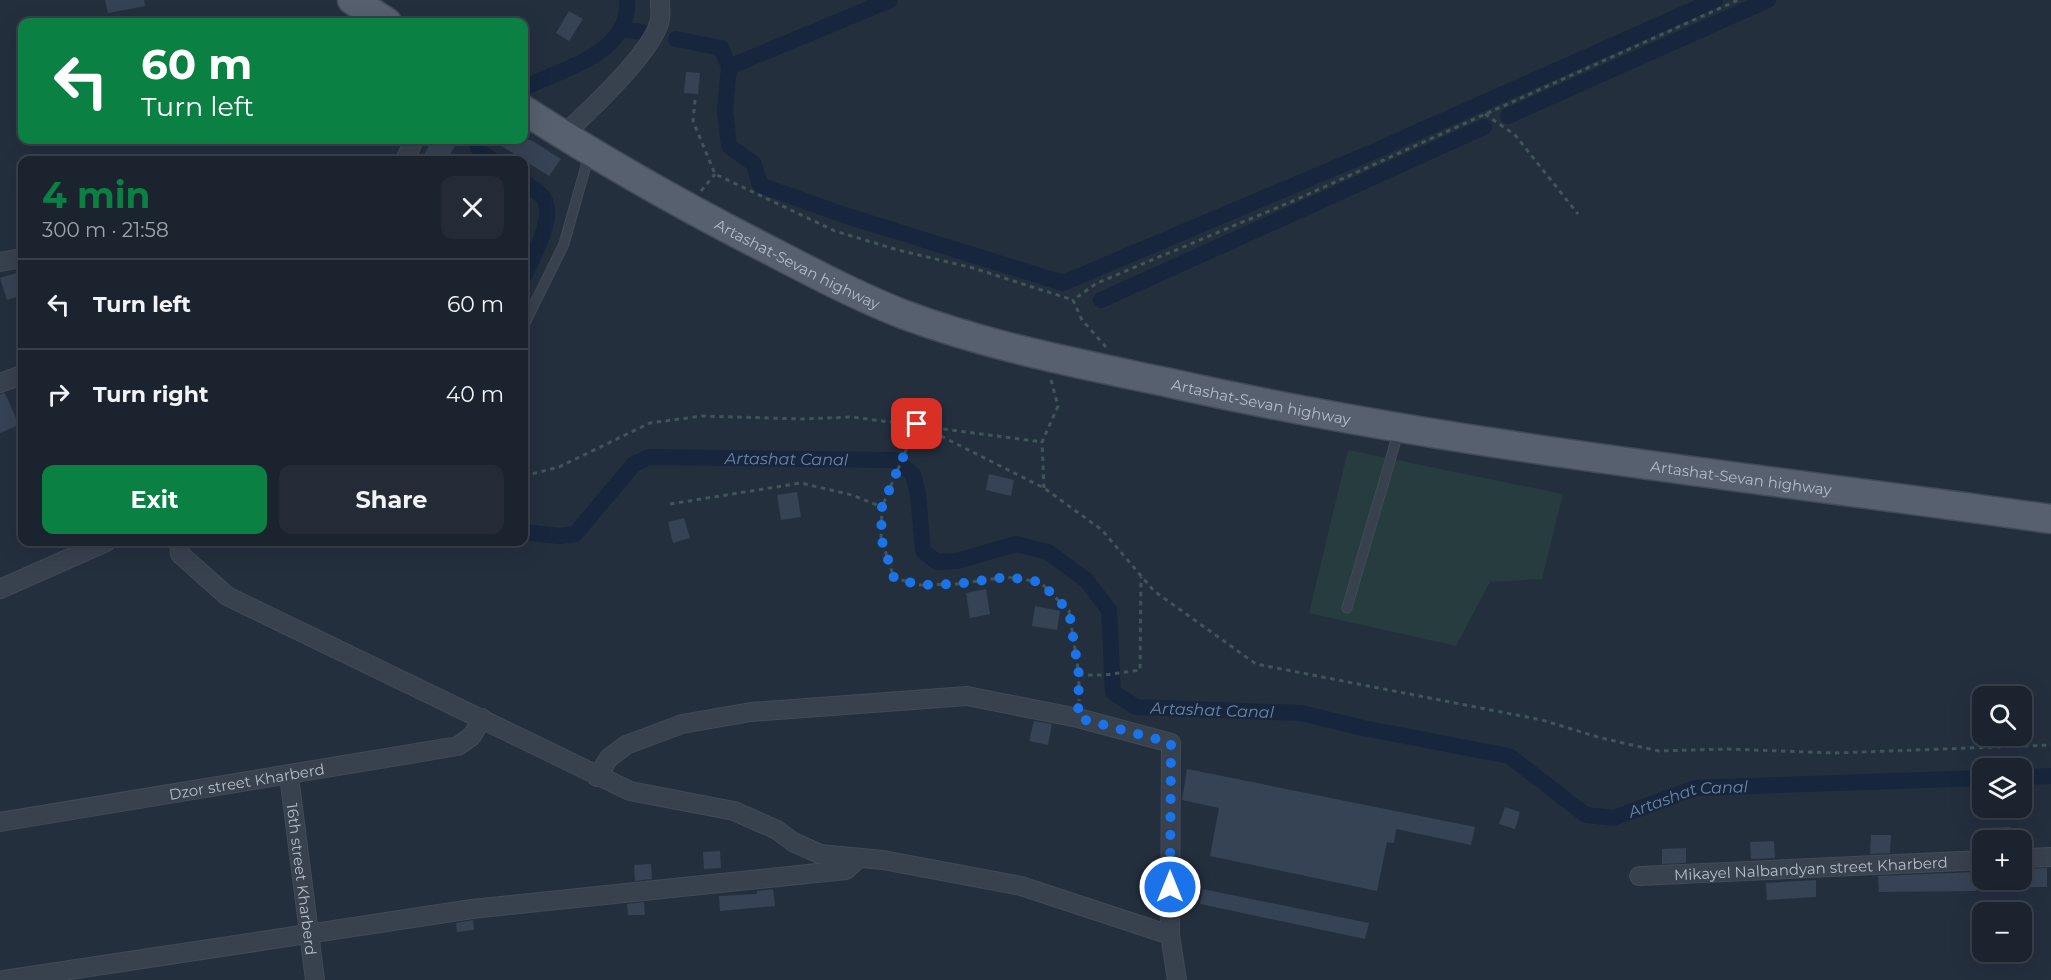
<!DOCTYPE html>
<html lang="en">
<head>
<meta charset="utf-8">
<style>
  :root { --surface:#1b232e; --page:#242b36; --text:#f1f3f6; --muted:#a0a4aa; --line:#39404a; --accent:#0b8043 }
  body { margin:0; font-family:Montserrat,sans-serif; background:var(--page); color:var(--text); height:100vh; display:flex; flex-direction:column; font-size:22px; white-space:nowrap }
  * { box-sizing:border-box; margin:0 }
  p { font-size:20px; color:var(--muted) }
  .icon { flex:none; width:33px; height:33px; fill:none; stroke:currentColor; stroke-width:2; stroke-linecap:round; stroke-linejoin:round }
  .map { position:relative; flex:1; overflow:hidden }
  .sheet { position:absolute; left:18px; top:156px; width:510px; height:390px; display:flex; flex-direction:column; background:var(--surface); border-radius:12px; box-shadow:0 6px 24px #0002,0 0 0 2px var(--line) }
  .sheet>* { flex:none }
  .top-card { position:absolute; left:18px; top:18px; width:510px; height:126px; border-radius:12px; box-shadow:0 6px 24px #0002,0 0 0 2px var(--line); background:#0b8043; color:#fff; overflow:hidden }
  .fabs { position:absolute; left:1972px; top:686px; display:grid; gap:12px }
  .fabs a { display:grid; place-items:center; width:60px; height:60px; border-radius:12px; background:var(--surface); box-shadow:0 6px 24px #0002,0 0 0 2px var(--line); font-size:30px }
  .pin { position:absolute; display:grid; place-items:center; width:51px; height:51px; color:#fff; margin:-26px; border-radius:12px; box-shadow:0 3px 9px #0006 }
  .me { position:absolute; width:66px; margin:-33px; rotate:0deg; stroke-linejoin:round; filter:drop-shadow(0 0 4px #0008) }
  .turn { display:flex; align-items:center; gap:21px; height:126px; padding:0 24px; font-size:27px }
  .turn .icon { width:78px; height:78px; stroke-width:2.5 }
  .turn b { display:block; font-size:42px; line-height:51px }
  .round { display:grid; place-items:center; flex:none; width:63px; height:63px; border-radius:12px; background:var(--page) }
  .summary { display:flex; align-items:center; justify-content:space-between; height:102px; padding:0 24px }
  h1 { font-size:36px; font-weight:700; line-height:45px; color:var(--accent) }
  .cta { display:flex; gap:12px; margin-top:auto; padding:12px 24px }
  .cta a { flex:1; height:69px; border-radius:12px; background:var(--accent); color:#fff; font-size:24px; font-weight:700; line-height:69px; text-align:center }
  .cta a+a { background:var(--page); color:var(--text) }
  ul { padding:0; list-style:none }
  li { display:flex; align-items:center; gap:18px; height:90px; padding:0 24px; border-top:2px solid var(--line) }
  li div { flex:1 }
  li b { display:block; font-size:22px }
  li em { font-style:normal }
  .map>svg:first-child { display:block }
  .green { fill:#263c3f }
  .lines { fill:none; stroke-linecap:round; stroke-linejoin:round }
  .canal { stroke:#17263c; stroke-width:16 }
  .building { fill:#364354 }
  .service-casing { stroke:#414a57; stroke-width:11 }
  .minor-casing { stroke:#414a57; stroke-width:20 }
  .primary-casing { stroke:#414a57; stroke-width:31 }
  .path { stroke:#3f5557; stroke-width:3; stroke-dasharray:4.5 4.5; stroke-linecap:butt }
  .service { stroke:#38414e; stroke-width:9 }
  .minor { stroke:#38414e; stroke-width:18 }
  .primary { stroke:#56606e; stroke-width:28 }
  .route { stroke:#1a73e8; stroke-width:10; stroke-dasharray:0 18 }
  .labels { text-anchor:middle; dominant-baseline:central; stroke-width:6; stroke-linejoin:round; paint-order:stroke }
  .street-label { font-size:15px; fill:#b4bcc9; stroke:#1d2633 }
  .water-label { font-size:16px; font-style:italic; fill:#6d86a8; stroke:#1d2633 }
</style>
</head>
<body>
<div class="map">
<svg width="2051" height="980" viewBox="0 0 2051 980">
  <rect width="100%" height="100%" fill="#242f3e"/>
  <polygon class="green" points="1348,450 1563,494 1542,579 1490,582 1456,646 1309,613"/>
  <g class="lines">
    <g class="canal">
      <polyline points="622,29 642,32"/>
      <polyline points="676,39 721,48 729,67 725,110 729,146 754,164 760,185 844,215 1063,283 1370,153 1715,0"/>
      <polyline points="729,67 890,0"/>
      <path d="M528,86c39,-19 102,-33 99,-86"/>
      <polyline points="1508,116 1768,0"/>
      <polyline points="475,140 480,152 492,160"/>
      <path d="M524,182c5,4 13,9 18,14 16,18 -10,62 -18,80"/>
      <polyline points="1101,300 1484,127"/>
      <path id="s1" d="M524,532l35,4 16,-2 59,-70 15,-7 245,3 19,14 5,20 5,57 14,11 20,-1 59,-17 32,8 38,28 23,30 4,82 23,15 165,6 62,15 146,28 77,59 28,3 81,-30 288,-10"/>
      <polyline points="2022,777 2051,776"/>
    </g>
  </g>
  <g class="building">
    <polygon points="105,0 144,0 145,6 108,13"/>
    <polygon points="569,11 583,19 569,41 556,33"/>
    <polygon points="686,72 700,73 698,94 684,93"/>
    <polygon points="432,140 447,140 456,144 447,160 421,160"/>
    <polygon points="492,140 531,140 561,159 549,176"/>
    <polygon points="19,272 22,295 7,300 0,278"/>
    <polygon points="5,393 19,425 0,433 0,394"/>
    <polygon points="989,474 1014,480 1011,496 986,490"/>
    <polygon points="797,492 801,517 781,520 777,495"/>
    <polygon points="684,518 690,538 673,543 668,522"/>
    <polygon points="986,589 990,614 970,618 966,593"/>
    <polygon points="1035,606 1060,611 1057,630 1032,626"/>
    <polygon points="1034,721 1052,724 1048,745 1029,741"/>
    <polygon points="1187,769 1475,827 1471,845 1396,829 1394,843 1387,842 1377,891 1210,856 1219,808 1182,800"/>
    <polygon points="1505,807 1520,812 1515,829 1499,824"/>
    <polygon points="2011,827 2012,840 1987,840 1987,828"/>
    <polygon points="1871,835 1891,835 1890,853 1870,854"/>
    <polygon points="1774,841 1775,858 1751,859 1750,842"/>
    <polygon points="1686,848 1686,863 1662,864 1662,849"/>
    <polygon points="720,851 721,868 704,869 703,852"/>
    <polygon points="651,864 652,879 635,881 634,865"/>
    <polygon points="2047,868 2047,887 2027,887 2027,869"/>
    <polygon points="1976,872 1976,891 1879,892 1878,876"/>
    <polygon points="1816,880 1816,897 1767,900 1766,883"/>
    <polygon points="773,889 775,906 720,911 719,896 757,894 757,891"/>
    <polygon points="1203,889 1369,923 1365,939 1200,904"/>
    <polygon points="644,902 645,915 628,915 627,904"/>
    <polygon points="473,920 474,930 457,932 456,923"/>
  </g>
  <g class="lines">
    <g class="service-casing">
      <g id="service">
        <polyline points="524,325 564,244 589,155"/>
        <polyline points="1347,608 1399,430"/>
      </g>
    </g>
    <g class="minor-casing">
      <g id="minor">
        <path d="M563,135c24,-22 92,-85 97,-116 1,-6 0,-13 0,-19"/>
        <polyline points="405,160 414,140"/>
        <polyline points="0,262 22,258"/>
        <polyline points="0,383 22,375"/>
        <polyline points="179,542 180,554 227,596 630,791 734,811 777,830 793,842 820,854 883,860 1021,886 1170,935"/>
        <polyline points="0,589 106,542"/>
        <path id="s2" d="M289,776l26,204"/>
        <polyline points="597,777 609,758 626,745 682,724 751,712 967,696 1078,718 1171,743 1170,935 1177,980"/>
        <path id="s3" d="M0,822l458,-76 14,-10 10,-18"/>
        <polyline points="2022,858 2051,857"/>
        <path id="s4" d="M1639,876l344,-16"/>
        <polyline points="4,980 472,909 846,870 858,859"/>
      </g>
    </g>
    <g class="primary-casing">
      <g id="primary">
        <polyline points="352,0 387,22"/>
        <path id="s5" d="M524,110c81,52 164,99 251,143 42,22 86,45 130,62 86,32 176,49 265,68 290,65 587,94 881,136"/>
      </g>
    </g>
    <g class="path">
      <polyline points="695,100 693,121 715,174 835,231 898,250 973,268 1073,300"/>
      <polyline points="1485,114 1515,135 1578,214"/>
      <polyline points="701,191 715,174"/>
      <polyline points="1106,347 1082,320 1073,300 1097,283 1293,201 1738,0"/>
      <polyline points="917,424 1044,488 1102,530 1154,591 1256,664 1542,720 1601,738 1659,751 1727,749 1836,753 2051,745"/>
      <polyline points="917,424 882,507 881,538 894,578 920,585 957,584 1007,577 1040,582 1069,611 1079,675 1079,701"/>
      <polyline points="524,476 559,467 650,423 702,416 802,419 852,417 1042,442"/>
      <polyline points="1044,488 1042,442 1058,406 1051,380"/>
      <polyline points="670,504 801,483 852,495 882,507"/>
      <polyline points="1079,675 1105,675 1140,670 1141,577"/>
    </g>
    <use href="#service" class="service"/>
    <use href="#minor" class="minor"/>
    <use href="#primary" class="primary"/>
  </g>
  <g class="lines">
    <polyline class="route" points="917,424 882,507 881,538 894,578 920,585 957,584 1007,577 1040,582 1069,611 1079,675 1078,718 1171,743 1170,887"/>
  </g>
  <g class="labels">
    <g class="street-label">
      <text stroke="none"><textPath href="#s5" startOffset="314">Artashat-Sevan highway</textPath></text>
      <text stroke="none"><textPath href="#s5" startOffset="800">Artashat-Sevan highway</textPath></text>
      <text stroke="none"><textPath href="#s5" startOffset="1286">Artashat-Sevan highway</textPath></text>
      <text stroke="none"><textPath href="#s3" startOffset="250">Dzor street Kharberd</textPath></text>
      <text stroke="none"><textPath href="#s4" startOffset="172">Mikayel Nalbandyan street Kharberd</textPath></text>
      <text stroke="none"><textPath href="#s2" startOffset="104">16th street Kharberd</textPath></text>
    </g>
    <g class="water-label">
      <text stroke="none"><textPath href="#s1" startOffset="297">Artashat Canal</textPath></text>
      <text stroke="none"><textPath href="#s1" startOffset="909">Artashat Canal</textPath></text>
      <text stroke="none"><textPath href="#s1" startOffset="1413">Artashat Canal</textPath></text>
    </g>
  </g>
</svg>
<div class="fabs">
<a><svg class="icon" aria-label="search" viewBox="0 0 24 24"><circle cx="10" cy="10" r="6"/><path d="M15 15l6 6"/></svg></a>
<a><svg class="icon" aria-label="layers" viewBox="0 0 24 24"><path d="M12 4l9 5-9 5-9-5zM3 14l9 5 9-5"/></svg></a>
<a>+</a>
<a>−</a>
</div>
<div class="pin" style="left:917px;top:424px;background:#d93025"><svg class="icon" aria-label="arrive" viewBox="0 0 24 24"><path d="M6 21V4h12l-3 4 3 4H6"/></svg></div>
<svg class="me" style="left:1170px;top:887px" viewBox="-20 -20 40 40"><circle r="17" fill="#1a73e8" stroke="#fff" stroke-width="3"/><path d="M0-11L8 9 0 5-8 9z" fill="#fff"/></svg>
<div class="top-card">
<div class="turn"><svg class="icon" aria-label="left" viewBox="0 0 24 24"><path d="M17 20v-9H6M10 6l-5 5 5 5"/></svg><div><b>60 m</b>Turn left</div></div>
</div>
<section class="sheet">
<div class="summary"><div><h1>4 min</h1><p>300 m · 21:58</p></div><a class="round"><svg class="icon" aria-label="close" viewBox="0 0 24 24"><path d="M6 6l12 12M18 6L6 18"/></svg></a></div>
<ul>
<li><svg class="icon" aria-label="left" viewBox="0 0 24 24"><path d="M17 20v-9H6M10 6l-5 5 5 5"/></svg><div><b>Turn left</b></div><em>60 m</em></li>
<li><svg class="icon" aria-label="right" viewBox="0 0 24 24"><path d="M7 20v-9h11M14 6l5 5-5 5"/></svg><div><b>Turn right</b></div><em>40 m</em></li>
</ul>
<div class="cta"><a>Exit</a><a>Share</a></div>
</section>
</div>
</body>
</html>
